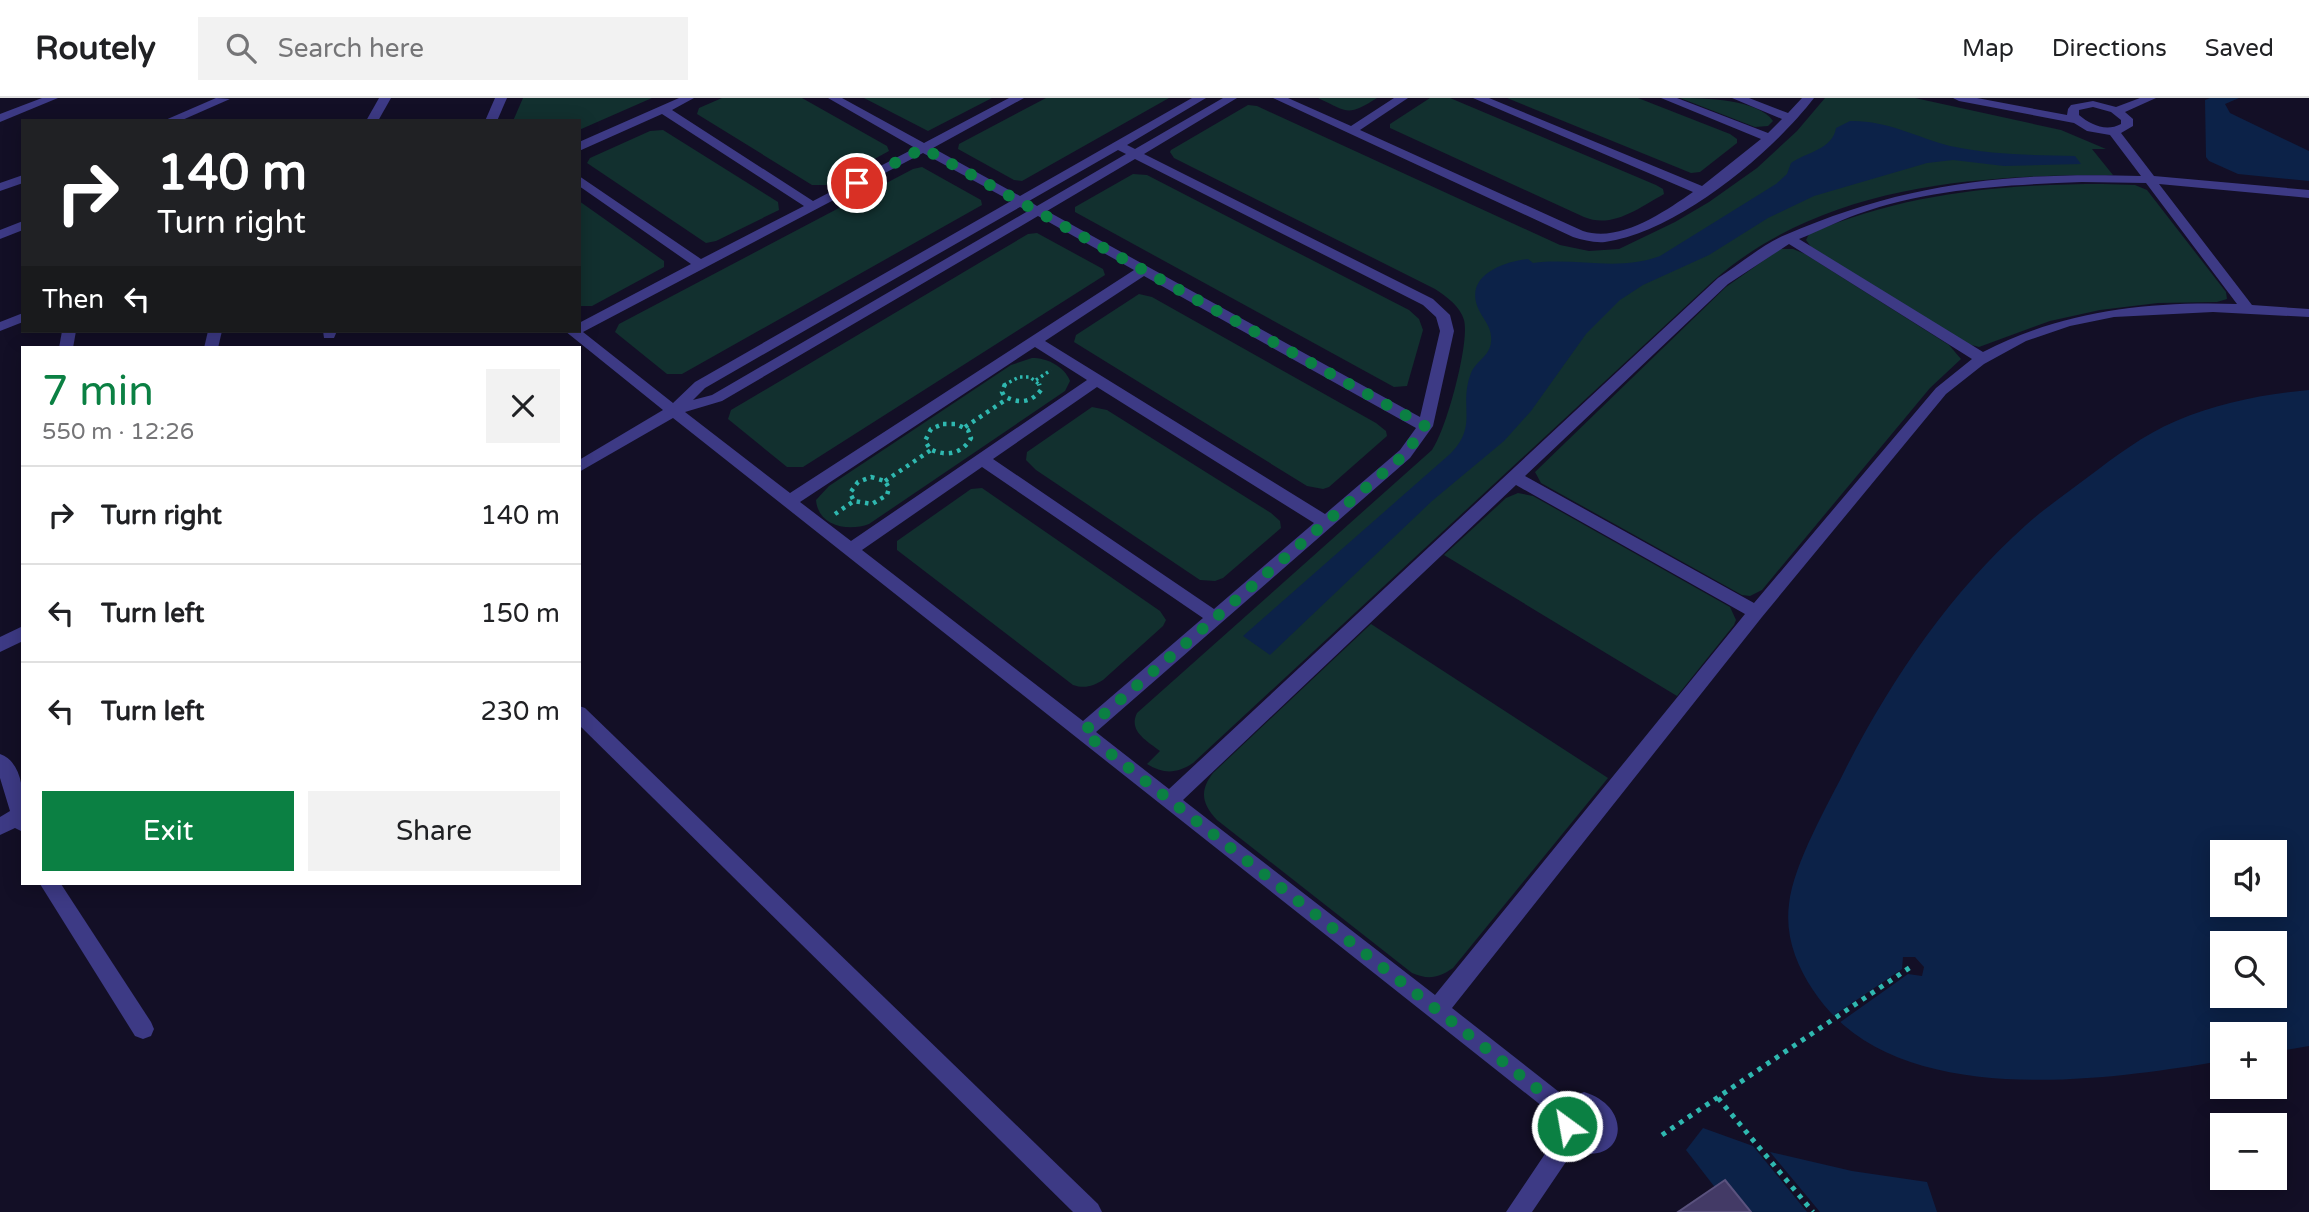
<!DOCTYPE html>
<html lang="en">
<head>
<meta charset="utf-8">
<style>
  :root { --surface:#fff; --page:#f2f2f2; --text:#202124; --muted:#757577; --line:#e0e0e0; --accent:#0b8043 }
  body { margin:0; font-family:"Varela Round",sans-serif; background:var(--page); color:var(--text); height:100vh; display:flex; flex-direction:column; font-size:26px; white-space:nowrap }
  * { box-sizing:border-box; margin:0 }
  p { font-size:23px; color:var(--muted) }
  .icon { flex:none; width:38px; height:38px; fill:none; stroke:currentColor; stroke-width:2; stroke-linecap:round; stroke-linejoin:round }
  .map { position:relative; flex:1; overflow:hidden }
  .panel { position:absolute; left:21px; top:248px; width:560px; height:539px; display:flex; flex-direction:column; background:var(--surface); border-radius:0px; box-shadow:0 4px 18px #0003 }
  .panel>* { flex:none }
  .top-card { position:absolute; left:21px; top:21px; width:560px; height:214px; border-radius:0px; box-shadow:0 4px 18px #0003; background:#202124; color:#fff; overflow:hidden }
  .tools { position:absolute; left:2210px; top:742px; display:grid; gap:14px }
  .tools a { display:grid; place-items:center; width:77px; height:77px; border-radius:0px; background:var(--surface); box-shadow:0 4px 18px #0003; font-size:35px }
  .pin { position:absolute; display:grid; place-items:center; width:60px; height:60px; color:#fff; margin:-30px; border:4px solid #fff; border-radius:50%; box-shadow:0 2px 7px #0007 }
  .me { position:absolute; width:77px; margin:-38px; rotate:328deg; stroke-linejoin:round; filter:drop-shadow(0 0 5px #0008) }
  .turn { display:flex; align-items:center; gap:24px; height:147px; padding:0 21px; font-size:32px }
  .turn .icon { width:91px; height:91px; stroke-width:2.5 }
  .turn b { display:block; font-size:49px; line-height:60px }
  .then { display:flex; align-items:center; height:66px; padding:0 21px; background:#0003; gap:14px; font-size:26px }
  .round { display:grid; place-items:center; flex:none; width:74px; height:74px; border-radius:0px; background:var(--page) }
  .head { display:flex; align-items:center; justify-content:space-between; height:119px; padding:0 21px }
  h1 { font-size:42px; font-weight:600; line-height:52px; color:var(--accent) }
  .button { display:flex; gap:14px; margin-top:auto; padding:14px 21px }
  .button a { flex:1; height:80px; border-radius:0px; background:var(--accent); color:#fff; font-size:28px; font-weight:600; line-height:80px; text-align:center }
  .button a+a { background:var(--page); color:var(--text) }
  ul { padding:0; list-style:none }
  li { display:flex; align-items:center; gap:21px; height:98px; padding:0 21px; border-top:2px solid var(--line) }
  li div { flex:1 }
  li b { display:block; font-size:26px }
  li em { font-style:normal }
  header { display:flex; align-items:center; gap:42px; box-sizing:border-box; height:98px; padding:0 35px; background:var(--surface); border-bottom:2px solid var(--line) }
  header strong { font-size:33px }
  nav { display:flex; gap:38px; margin-inline-start:auto; font-size:24px }
  .search { width:490px; height:63px; background:var(--page); display:flex; align-items:center; gap:18px; box-sizing:border-box; padding:0 24px; border-radius:0px; color:var(--muted); font-size:26px }
  .map>svg:first-child { display:block }
  .green { fill:#12302f }
  .water { fill:#0c2248; fill-rule:evenodd }
  .pier { fill:#130f26 }
  .building { fill:#433a66; stroke:#5a527e; stroke-width:2 }
  .lines { fill:none; stroke-linecap:round; stroke-linejoin:round }
  .path-far2 { stroke:#2fb8b0; stroke-width:3.5; stroke-dasharray:2.5 3.5; stroke-linecap:butt }
  .path-far1 { stroke:#2fb8b0; stroke-width:4.5; stroke-dasharray:3.5 5; stroke-linecap:butt }
  .path { stroke:#2fb8b0; stroke-width:5; stroke-dasharray:4.5 6; stroke-linecap:butt }
  .minor { fill:#3d3a85; fill-rule:evenodd }
  .route { stroke:#0b8043; stroke-width:12; stroke-dasharray:0 21.6 }
</style>
</head>
<body>
<header>
<strong>Routely</strong>
<div class="search"><svg class="icon" aria-label="search" viewBox="0 0 24 24"><circle cx="10" cy="10" r="6"/><path d="M15 15l6 6"/></svg>Search here</div>
<nav><a>Map</a><a>Directions</a><a>Saved</a></nav>
</header>
<div class="map">
<svg width="2309" height="1114" viewBox="0 0 2309 1114">
  <rect width="100%" height="100%" fill="#130f26"/>
  <g class="green">
    <polygon points="523,0 652,0 579,32 579,23 513,23"/>
    <polygon points="722,0 802,0 887,48 889,53 827,87 812,87 697,16 699,10"/>
    <polygon points="864,0 992,0 928,33"/>
    <polygon points="1046,0 1169,0 1022,83 1014,82 958,51 959,46"/>
    <path d="M1318,0h59c-30,19 -29,14 -59,0z"/>
    <path d="M1430,0h20l206,87 7,4 1,5c-25,14 -52,35 -80,23l-194,-89v-4z"/>
    <polygon points="1507,0 1638,0 1730,36 1737,41 1737,45 1700,74 1691,75"/>
    <path d="M1680,0c24,0 78,1 93,23l-5,5 -13,1z"/>
    <path d="M1825,0h90l146,32 45,19h-14l21,26c-139,0 -291,10 -400,106l-520,482c-16,11 -30,11 -46,1l13,-13c-13,-10 -32,-20 -23,-38l295,-263c14,-19 38,-107 32,-130 -4,-14 -17,-23 -29,-31l-261,-131 -4,-6 1,-2 77,-45 9,1 303,139 29,6 30,-2 56,-27 34,-20 48,-34 40,-37z"/>
    <polygon points="663,32 778,104 779,112 716,143 706,145 587,65 590,60 650,33"/>
    <polygon points="922,69 981,102 982,107 682,276 667,276 615,234 619,226 913,71"/>
    <polygon points="1133,76 1147,77 1409,212 1419,221 1423,232 1407,288 1394,289 1075,114 1075,109"/>
    <path d="M2103,86l32,1 12,5 79,102 1,7 -10,3 -59,1 -58,7 -50,11 -71,26 -11,-3 -157,-97 -5,-7 3,-6c94,-41 193,-50 294,-50z"/>
    <polygon points="579,103 664,163 664,169 592,208 579,208"/>
    <polygon points="1037,135 1103,171 1105,177 803,369 787,369 728,321 731,312 1028,136"/>
    <polygon points="1780,151 1793,151 1805,156 1949,247 1961,261 1930,290 1762,492 1750,498 1742,497 1541,385 1535,374 1726,189"/>
    <polygon points="1139,196 1152,199 1376,325 1386,333 1387,338 1329,389 1323,391 1307,388 1074,244 1076,237"/>
    <path d="M1032,260c15,0 32,8 38,23l-5,10 -196,133c-21,8 -51,2 -53,-24l13,-14 182,-121z"/>
    <polygon points="1092,309 1107,312 1271,415 1280,423 1281,430 1223,480 1215,483 1200,482 1036,372 1026,362 1027,354"/>
    <path d="M982,390l178,123 6,9 -3,6 -60,54c-10,6 -18,9 -30,5l-176,-135v-9l74,-52z"/>
    <polygon points="1518,395 1533,398 1730,509 1736,522 1734,527 1677,598 1444,457 1506,400"/>
    <path d="M1371,526l237,154 -155,190c-14,10 -25,12 -41,5l-195,-153c-15,-16 -18,-29 -4,-47z"/>
  </g>
  <g class="water">
    <polygon points="2210,0 2239,0 2225,6 2230,15 2309,53 2309,83 2238,76 2209,63 2206,59 2205,2"/>
    <path d="M1850,23c36,-1 66,16 100,25 42,9 82,9 125,10l6,8 -77,2 -51,-6 -26,3 -113,33 -46,22 -59,37 -66,30 -23,15 -34,34 -55,77 -27,30 -72,60 -162,154 -27,-19 207,-182c29,-29 8,-47 21,-81 5,-12 19,-17 20,-31 2,-17 -11,-24 -15,-40 -7,-29 31,-41 52,-43l5,4c43,-6 85,9 127,-7l116,-72 11,-10 4,-11c16,-11 42,-14 45,-35z"/>
    <path d="M2309,292v656l-34,6v-18h-53v27c-121,20 -330,51 -409,-71 -17,-26 -28,-54 -24,-86 5,-42 39,-99 58,-138 46,-89 104,-174 179,-241 19,-17 41,-32 62,-48 28,-21 55,-42 88,-56 42,-18 88,-27 133,-31zM2222,754h53v53h-53zM2222,845h53v53h-53z"/>
    <polygon points="1703,1030 1753,1048 1807,1114 1734,1114 1686,1052"/>
    <polygon points="1770,1054 1852,1073 1927,1084 1937,1114 1820,1114"/>
  </g>
  <polygon class="pier" points="1903,859 1915,859 1924,869 1922,878 1908,876 1839,925 1833,918 1902,871"/>
  <polygon class="building" points="1725,1082 1751,1114 1678,1114"/>
  <g class="lines">
    <g class="path-far2">
      <polyline points="1036,282 1051,272"/>
      <polyline points="1004,287 1019,279 1030,279 1040,287"/>
    </g>
    <g class="path-far1">
      <path d="M1005,286l-3,8 2,4c14,8 27,7 37,-6l-2,-6"/>
      <path d="M943,326h13l12,6 3,8c-9,16 -25,19 -41,11l-5,-8 6,-12z"/>
      <polyline points="965,329 1007,301"/>
      <polygon points="871,379 885,383 889,390 887,397 872,406 854,403 850,395 858,384"/>
      <polyline points="885,383 931,352"/>
      <polyline points="835,416 854,403"/>
    </g>
    <g class="path">
      <polyline points="1718,1000 1813,1114"/>
      <polyline points="1662,1037 1912,868"/>
    </g>
    <g class="minor">
      <polygon points="42,0 58,0 0,24 0,16"/>
      <polygon points="216,0 230,1 180,23 163,23"/>
      <polygon points="379,0 391,0 378,23 366,23"/>
      <polygon points="495,0 507,0 497,23 485,23"/>
      <path d="M679,0h15l-22,12 141,91 102,-53 -87,-50h14l82,45 85,-45h15l-91,50 87,48 172,-98h14l-79,47 8,4 88,-51h14l-93,56 289,145 17,16 4,16 -21,95 -23,32 -314,274 73,57 549,-511c22,-14 44,-33 67,-43 122,-53 225,-63 356,-59l-31,-41 -23,-4 -13,-8 -115,-22 -6,-3h24l90,17 1,-6 3,-4 22,-4 23,6 24,-9h16l-31,14 8,7v7l-12,7 33,43 155,14v8l-150,-14 93,121 57,4v8l-96,-5 -99,5 -44,9 -44,15 -42,23 -38,30 -184,223 -310,391 116,91 16,-7c53,16 39,77 -10,58l-42,62h-26l53,-79 -3,-7 1,-8 -884,-700 -94,54v-12l84,-50 -98,-79h14v-8l112,-59 -112,-78v-10l122,83 103,-53 -142,-92 -83,37v-9zM2093,9l18,5 10,8v4c-15,8 -30,1 -42,-9v-5zM1118,52l8,4 -89,52 -8,-5zM923,55l88,48 -316,181 -22,21 -90,-71zM1135,61l288,146 13,12 4,14 -20,86 -373,-206zM2082,84l64,1 91,121c-89,-3 -175,7 -254,48l-184,-113c20,-8 39,-18 59,-25 72,-26 149,-29 224,-32zM1020,109l8,4 -316,184 -19,5 12,-12zM1038,118l96,54 -344,223 -105,-81 37,-11zM1789,146l183,115 -36,29 -182,215 -229,-127 203,-192zM1144,178l272,152 -16,22 -75,64 -280,-173zM1035,249l52,33 -236,161 -51,-39zM1097,289l217,136 -100,86 -221,-150zM982,369l221,151 -120,103 -221,-171zM1516,387l229,129 -310,381 -252,-195zM1584,1016l11,9 -2,8 -8,-1 -6,-7 1,-7z"/>
      <path d="M1273,0h15l63,28 43,-28h14l-48,32 223,101c37,12 81,-19 110,-39l-220,-94h16l213,88 59,-47 -100,-41h16l91,35 14,-14 -50,-21h17l39,15 14,-15h12c-43,56 -137,134 -209,144 -11,1 -22,-2 -32,-5z"/>
      <polygon points="23,77 23,85 0,93 0,85"/>
      <polygon points="23,123 23,132 0,141 0,132"/>
      <polygon points="23,215 23,224 0,233 0,224"/>
      <polygon points="62,233 76,233 73,250 59,250"/>
      <polygon points="208,233 222,233 218,250 204,250"/>
      <polygon points="323,233 337,233 334,240 324,240"/>
      <polygon points="23,528 23,543 0,554 0,539"/>
      <polygon points="579,608 585,610 1098,1106 1102,1114 1073,1114 579,627"/>
      <path d="M0,656c28,10 23,55 23,78l-8,-4 -15,7v-18l10,-6 -10,-33z"/>
      <polygon points="40,786 61,786 151,924 154,931 151,938 143,941 135,938"/>
    </g>
  </g>
  <g class="lines">
    <polyline class="route" points="857,85 923,50 1425,328 1405,356 1083,634 1567,1014 1567,1028"/>
  </g>
</svg>
<div class="tools">
<a><svg class="icon" aria-label="sound" viewBox="0 0 24 24"><path d="M4 9h4l5-4v14l-5-4H4zM17 9q2 3 0 6"/></svg></a>
<a><svg class="icon" aria-label="search" viewBox="0 0 24 24"><circle cx="10" cy="10" r="6"/><path d="M15 15l6 6"/></svg></a>
<a>+</a>
<a>−</a>
</div>
<div class="pin" style="left:857px;top:85px;background:#d93025"><svg class="icon" aria-label="arrive" viewBox="0 0 24 24"><path d="M6 21V4h12l-3 4 3 4H6"/></svg></div>
<svg class="me" style="left:1567px;top:1028px" viewBox="-20 -20 40 40"><circle r="17" fill="#0b8043" stroke="#fff" stroke-width="3"/><path d="M0-11L8 9 0 5-8 9z" fill="#fff"/></svg>
<div class="top-card">
<div class="turn"><svg class="icon" aria-label="right" viewBox="0 0 24 24"><path d="M7 20v-9h11M14 6l5 5-5 5"/></svg><div><b>140 m</b>Turn right</div></div>
<div class="then">Then<svg class="icon" aria-label="left" viewBox="0 0 24 24"><path d="M17 20v-9H6M10 6l-5 5 5 5"/></svg></div>
</div>
<section class="panel">
<div class="head"><div><h1>7 min</h1><p>550 m · 12:26</p></div><a class="round"><svg class="icon" aria-label="close" viewBox="0 0 24 24"><path d="M6 6l12 12M18 6L6 18"/></svg></a></div>
<ul>
<li><svg class="icon" aria-label="right" viewBox="0 0 24 24"><path d="M7 20v-9h11M14 6l5 5-5 5"/></svg><div><b>Turn right</b></div><em>140 m</em></li>
<li><svg class="icon" aria-label="left" viewBox="0 0 24 24"><path d="M17 20v-9H6M10 6l-5 5 5 5"/></svg><div><b>Turn left</b></div><em>150 m</em></li>
<li><svg class="icon" aria-label="left" viewBox="0 0 24 24"><path d="M17 20v-9H6M10 6l-5 5 5 5"/></svg><div><b>Turn left</b></div><em>230 m</em></li>
</ul>
<div class="button"><a>Exit</a><a>Share</a></div>
</section>
</div>
</body>
</html>
